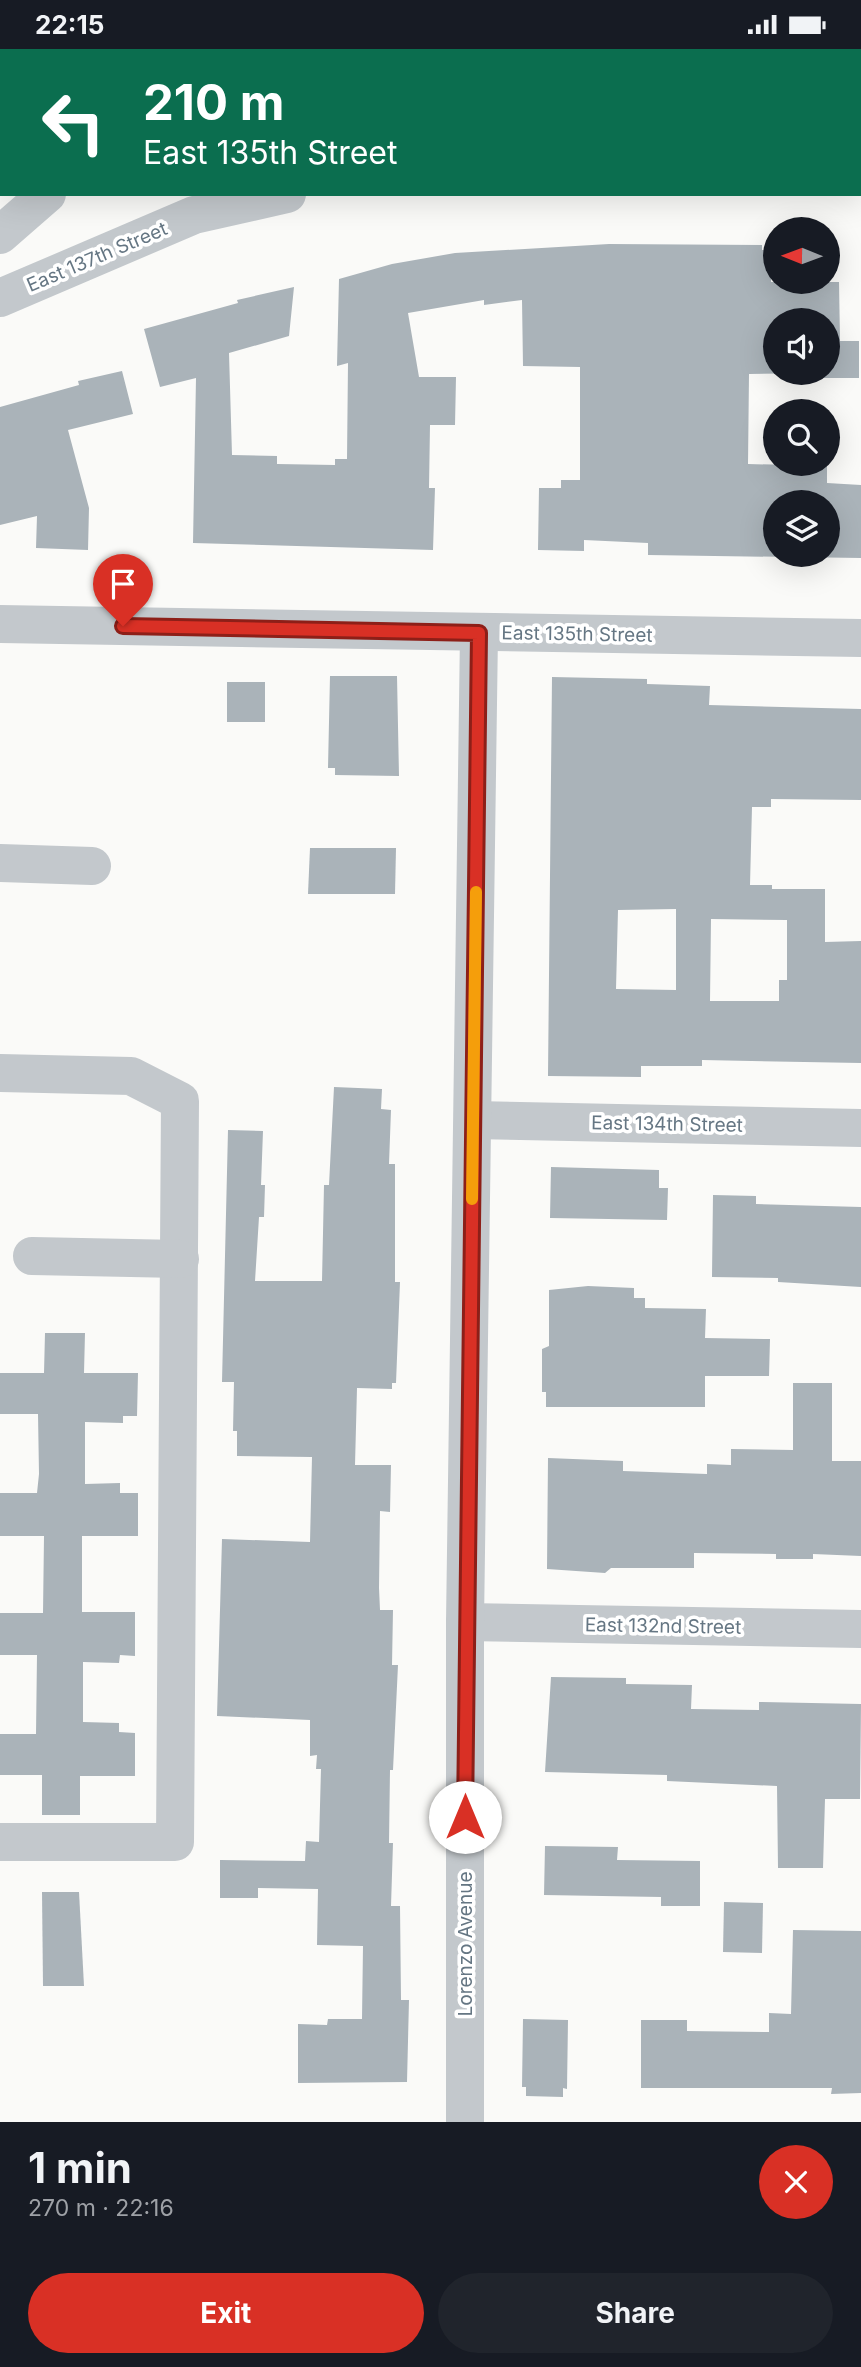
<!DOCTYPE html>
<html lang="en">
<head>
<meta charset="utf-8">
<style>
  :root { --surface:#171b24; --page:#20242c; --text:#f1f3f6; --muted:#9ea1a6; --accent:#d93025 }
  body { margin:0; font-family:Inter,sans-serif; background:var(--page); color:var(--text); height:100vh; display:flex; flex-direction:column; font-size:26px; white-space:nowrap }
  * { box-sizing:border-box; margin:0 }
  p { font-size:23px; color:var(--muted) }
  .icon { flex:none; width:38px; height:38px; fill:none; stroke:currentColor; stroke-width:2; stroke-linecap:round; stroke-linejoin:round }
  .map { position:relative; height:2073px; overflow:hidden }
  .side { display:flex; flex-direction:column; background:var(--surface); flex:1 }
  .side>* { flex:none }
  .hud { position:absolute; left:0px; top:0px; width:861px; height:147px; box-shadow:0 7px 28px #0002; background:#0b6e4f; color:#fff; overflow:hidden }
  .needle { width:46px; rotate:271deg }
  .tools { position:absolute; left:763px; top:168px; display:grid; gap:14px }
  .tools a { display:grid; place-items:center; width:77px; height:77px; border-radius:50%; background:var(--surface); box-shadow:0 7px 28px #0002; font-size:35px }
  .pin { position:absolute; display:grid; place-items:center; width:60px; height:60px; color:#fff; margin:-72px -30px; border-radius:50% 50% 50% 0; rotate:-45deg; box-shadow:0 0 7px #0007 }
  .pin .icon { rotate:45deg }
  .me { position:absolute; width:77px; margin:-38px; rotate:0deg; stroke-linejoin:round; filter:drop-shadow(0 0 5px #0008) }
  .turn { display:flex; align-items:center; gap:24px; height:147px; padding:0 28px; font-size:32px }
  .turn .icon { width:91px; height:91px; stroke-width:2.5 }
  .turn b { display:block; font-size:49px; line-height:60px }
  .round { display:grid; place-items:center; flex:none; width:74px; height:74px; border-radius:37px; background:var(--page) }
  .overview { display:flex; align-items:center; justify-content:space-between; height:119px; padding:0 28px }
  h1 { font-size:42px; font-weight:700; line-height:52px }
  .primary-button { display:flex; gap:14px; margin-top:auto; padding:14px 28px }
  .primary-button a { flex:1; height:80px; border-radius:42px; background:var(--accent); color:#fff; font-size:28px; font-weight:700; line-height:80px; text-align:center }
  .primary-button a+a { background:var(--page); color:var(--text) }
  .status { display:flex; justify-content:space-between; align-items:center; height:49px; padding:0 35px; background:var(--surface); direction:ltr }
  .status svg { height:19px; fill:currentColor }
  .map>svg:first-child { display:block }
  .building { fill:#aab3b9; fill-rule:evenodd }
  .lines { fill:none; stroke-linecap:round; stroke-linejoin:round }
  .minor { stroke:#c3c8cc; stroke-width:38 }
  .route-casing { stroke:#8d1f18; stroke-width:18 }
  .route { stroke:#d93025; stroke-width:12 }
  .slow { stroke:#f59e0b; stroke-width:12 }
  .labels { text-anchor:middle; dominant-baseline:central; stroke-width:7; stroke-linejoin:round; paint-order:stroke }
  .street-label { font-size:19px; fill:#657683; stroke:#fff }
</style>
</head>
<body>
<div class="status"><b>22:15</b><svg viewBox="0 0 49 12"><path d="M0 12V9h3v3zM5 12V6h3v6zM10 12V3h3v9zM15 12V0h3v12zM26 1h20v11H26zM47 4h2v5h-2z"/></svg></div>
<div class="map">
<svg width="861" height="2073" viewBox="0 0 861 2073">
  <rect width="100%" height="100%" fill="#fafaf8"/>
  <g class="building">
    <path d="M609,195l153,1v5h9v32h68l1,59h19v37h-41v-5l-69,1 -1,90 79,2v17l34,2v73l-213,-3v-12l-64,-3v11l-46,-1 1,-62h22v-8h19v-113l-57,-1 -1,-66 -38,5v-5l-76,13 11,64h37l-1,48h-25l-1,63h6l-2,62 -240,-7 3,-165 -36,9 -16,-58 94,-26 -1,-3 57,-13 -5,49 -60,17 3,102 45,1v8l58,1v-6h12l1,-96 -11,3 2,-87 53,-15 63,-11zM775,271h53v53h-53zM775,453h53v53h-53z"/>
    <polygon points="122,322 133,365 68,381 89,459 88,501 36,499 37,467 0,476 0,358 79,336 78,332"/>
    <polygon points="330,627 397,627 399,727 335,726 335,719 328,719"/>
    <path d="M552,628l95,2v5l63,2 -1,19 152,4v91l-90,-1v8h-19l-2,78h22v4h53v53l36,-1v122l-159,-3v6h-61v11l-93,-1zM676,860v81l-60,-1 2,-79zM711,870l76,1v60h-8v21h-69z"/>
    <rect x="227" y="633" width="38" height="40"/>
    <polygon points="310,799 396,799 395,845 308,845"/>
    <polygon points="334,1038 382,1040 381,1060 391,1061 389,1115 395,1115 395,1233 400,1233 396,1334 392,1334 392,1340 357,1339 355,1416 391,1416 390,1463 380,1462 379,1539 380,1561 393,1561 392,1616 398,1616 393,1721 390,1721 389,1794 393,1794 391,1857 400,1857 401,1951 409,1951 407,2033 298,2034 298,1975 327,1976 328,1970 362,1970 363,1897 317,1896 318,1840 258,1839 258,1849 220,1849 220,1811 305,1812 306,1792 319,1793 321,1720 316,1720 317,1706 310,1707 310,1671 217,1667 222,1490 310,1493 312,1408 237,1407 237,1382 233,1382 234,1333 222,1333 228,1081 263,1082 261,1136 265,1136 264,1168 259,1168 255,1232 322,1232 324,1136 329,1136"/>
    <polygon points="551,1118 659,1121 659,1139 668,1139 667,1171 550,1169"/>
    <polygon points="713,1146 756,1147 756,1155 861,1158 861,1238 778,1233 778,1229 712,1228"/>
    <polygon points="588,1237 634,1239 634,1249 645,1249 645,1259 706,1260 705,1289 770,1290 769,1327 705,1327 705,1358 546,1358 546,1343 542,1343 542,1300 549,1297 549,1241"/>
    <polygon points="45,1284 85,1284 84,1324 138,1324 137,1367 123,1367 123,1374 85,1373 85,1435 120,1434 120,1444 138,1444 138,1487 82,1487 82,1563 135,1563 135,1607 120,1606 119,1614 83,1613 83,1673 119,1674 119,1683 135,1684 135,1727 80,1727 80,1766 42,1766 42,1726 0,1726 0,1685 36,1685 37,1606 0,1606 0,1564 43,1564 44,1487 0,1487 0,1444 37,1444 39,1425 38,1365 0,1365 0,1324 44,1324"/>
    <polygon points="793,1334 832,1334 832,1412 861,1412 861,1507 813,1505 813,1510 776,1510 776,1505 694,1504 694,1519 611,1519 605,1524 547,1520 548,1409 623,1412 623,1422 707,1425 707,1415 731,1416 731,1400 793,1401"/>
    <polygon points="551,1628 626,1629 626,1635 692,1636 691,1660 759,1661 759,1653 861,1655 860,1750 825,1750 823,1819 778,1819 777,1737 667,1732 667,1726 545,1723"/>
    <polygon points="545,1797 618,1798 617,1811 700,1812 700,1857 661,1857 661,1848 544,1846"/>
    <polygon points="42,1843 79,1843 84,1937 43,1937"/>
    <polygon points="724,1853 763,1854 762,1904 723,1903"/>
    <polygon points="793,1881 861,1882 861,2044 831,2045 832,2039 641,2039 641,1971 687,1971 687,1982 769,1983 769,1964 791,1965"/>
    <polygon points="523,1970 568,1971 567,2040 563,2039 563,2048 526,2047 526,2038 522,2038"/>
  </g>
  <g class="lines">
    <g class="minor">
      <polyline points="212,2 214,0"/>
      <polyline points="859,106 861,106"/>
      <polyline points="0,186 47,145"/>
      <polyline points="0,249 194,166 287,145"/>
      <polyline points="0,575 861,589"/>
      <polyline points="0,814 92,817"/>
      <polyline points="0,1024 131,1027 180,1052 175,1793 0,1793"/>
      <polyline points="473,1071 861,1079"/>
      <polyline points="32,1207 180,1210"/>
      <polyline points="465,1573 861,1580"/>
      <polyline points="465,2073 465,1573 479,584"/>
    </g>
  </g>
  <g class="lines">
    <g class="route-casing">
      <polyline id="route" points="123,577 479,584 465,1768"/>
    </g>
    <use href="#route" class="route"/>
    <polyline class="slow" points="472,1150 476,843"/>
  </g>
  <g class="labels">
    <g class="street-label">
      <text transform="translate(97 208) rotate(-23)">East 137th Street</text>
      <text transform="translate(577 585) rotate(1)">East 135th Street</text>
      <text transform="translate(667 1075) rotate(1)">East 134th Street</text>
      <text transform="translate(663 1577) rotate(1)">East 132nd Street</text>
      <text transform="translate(465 1895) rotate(-90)">Lorenzo Avenue</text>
    </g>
  </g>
</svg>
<div class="tools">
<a><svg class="needle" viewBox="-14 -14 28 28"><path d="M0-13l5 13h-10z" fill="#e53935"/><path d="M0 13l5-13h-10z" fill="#9ea1a6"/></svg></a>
<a><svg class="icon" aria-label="sound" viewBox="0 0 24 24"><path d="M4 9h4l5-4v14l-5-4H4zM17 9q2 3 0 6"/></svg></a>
<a><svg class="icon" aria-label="search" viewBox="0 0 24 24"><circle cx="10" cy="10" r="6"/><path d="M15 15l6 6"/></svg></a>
<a><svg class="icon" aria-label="layers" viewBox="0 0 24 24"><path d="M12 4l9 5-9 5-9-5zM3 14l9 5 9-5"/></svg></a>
</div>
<div class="pin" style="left:123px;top:577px;background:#d93025"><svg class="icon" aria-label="arrive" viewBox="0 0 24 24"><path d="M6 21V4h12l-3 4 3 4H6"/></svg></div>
<svg class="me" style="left:465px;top:1768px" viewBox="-20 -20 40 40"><circle r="19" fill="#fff"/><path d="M0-13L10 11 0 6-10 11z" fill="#d93025"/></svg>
<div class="hud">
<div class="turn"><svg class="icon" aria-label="left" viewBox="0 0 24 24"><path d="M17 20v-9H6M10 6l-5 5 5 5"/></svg><div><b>210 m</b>East 135th Street</div></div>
</div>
</div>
<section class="side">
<div class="overview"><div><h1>1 min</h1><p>270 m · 22:16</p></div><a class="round" style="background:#d93025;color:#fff"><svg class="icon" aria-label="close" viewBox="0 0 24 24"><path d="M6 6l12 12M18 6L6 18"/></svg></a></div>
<div class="primary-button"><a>Exit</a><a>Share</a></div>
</section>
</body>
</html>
